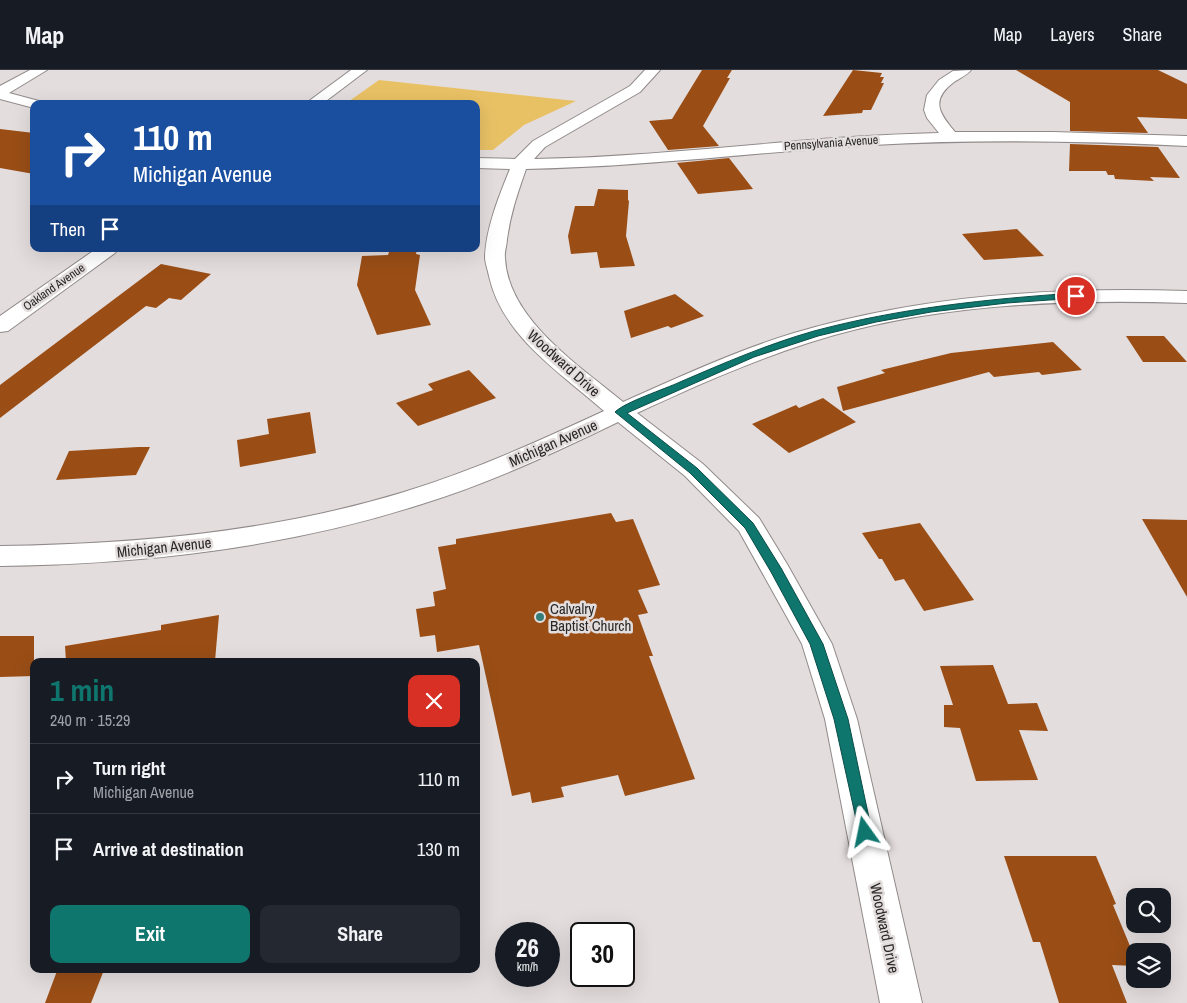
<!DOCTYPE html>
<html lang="en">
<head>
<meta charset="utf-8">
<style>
  :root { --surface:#171b24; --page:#242831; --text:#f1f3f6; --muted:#9ea1a6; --line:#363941; --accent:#0f766e }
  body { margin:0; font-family:"Archivo Narrow",sans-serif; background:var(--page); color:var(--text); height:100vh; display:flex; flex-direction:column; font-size:19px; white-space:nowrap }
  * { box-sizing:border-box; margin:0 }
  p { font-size:16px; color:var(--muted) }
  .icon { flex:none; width:28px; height:28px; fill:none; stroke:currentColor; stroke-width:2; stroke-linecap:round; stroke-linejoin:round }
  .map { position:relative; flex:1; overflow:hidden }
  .side { position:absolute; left:30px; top:588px; width:450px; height:315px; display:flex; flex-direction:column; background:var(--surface); border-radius:10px; box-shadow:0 5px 20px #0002 }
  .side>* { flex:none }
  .hud { position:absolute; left:30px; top:30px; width:450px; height:152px; border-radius:10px; box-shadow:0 5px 20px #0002; background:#1a4fa0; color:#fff; overflow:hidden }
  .buttons { position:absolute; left:1126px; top:818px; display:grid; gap:10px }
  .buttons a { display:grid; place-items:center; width:45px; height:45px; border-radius:10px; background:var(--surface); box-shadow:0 5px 20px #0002; font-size:25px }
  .speed { position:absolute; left:495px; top:852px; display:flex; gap:10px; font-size:25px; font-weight:700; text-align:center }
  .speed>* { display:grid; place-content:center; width:65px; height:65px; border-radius:50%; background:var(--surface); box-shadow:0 5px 20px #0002; line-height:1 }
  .speed small { font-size:12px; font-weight:400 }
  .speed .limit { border:2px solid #111; border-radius:8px; background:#fff; color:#111 }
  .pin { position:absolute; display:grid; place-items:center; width:42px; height:42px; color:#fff; margin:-21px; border:2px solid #fff; border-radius:50%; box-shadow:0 1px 5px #0007 }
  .me { position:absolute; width:55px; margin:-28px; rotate:348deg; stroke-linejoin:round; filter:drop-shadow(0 0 4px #0008) }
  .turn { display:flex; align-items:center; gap:18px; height:105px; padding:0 20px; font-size:22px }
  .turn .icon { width:65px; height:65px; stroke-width:2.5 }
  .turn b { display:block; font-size:35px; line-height:42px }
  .then { display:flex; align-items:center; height:48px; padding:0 20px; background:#0003; gap:10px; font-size:19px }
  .round { display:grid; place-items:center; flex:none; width:52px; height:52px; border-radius:10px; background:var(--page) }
  .head { display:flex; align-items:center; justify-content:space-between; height:85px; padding:0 20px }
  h1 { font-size:30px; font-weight:700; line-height:38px; color:var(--accent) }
  .button { display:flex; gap:10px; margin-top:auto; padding:10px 20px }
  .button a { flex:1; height:58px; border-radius:10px; background:var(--accent); color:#fff; font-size:20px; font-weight:700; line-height:58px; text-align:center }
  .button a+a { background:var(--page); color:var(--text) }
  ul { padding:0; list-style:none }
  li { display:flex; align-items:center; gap:15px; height:70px; padding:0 20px; border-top:1px solid var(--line) }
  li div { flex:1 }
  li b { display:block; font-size:19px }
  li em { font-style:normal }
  header { display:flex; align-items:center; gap:30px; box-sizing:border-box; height:70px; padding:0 25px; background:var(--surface); border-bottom:1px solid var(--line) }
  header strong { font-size:24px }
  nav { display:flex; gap:28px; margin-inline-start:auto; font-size:18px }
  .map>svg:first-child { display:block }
  .green { fill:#e9c165 }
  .building { fill:#9a4e16 }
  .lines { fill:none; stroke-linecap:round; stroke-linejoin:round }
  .street-casing { stroke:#918a8a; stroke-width:2 }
  .street { fill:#fff; fill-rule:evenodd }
  .route { fill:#0f766e; stroke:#0a4d48 }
  .poi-dot { fill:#357e7a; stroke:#e4dddd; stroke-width:2 }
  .labels { text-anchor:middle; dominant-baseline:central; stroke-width:5; stroke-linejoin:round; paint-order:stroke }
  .far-street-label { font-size:12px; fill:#292727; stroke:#e4dddd }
  .street-label { font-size:15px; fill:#292727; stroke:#e4dddd }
  .poi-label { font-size:15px; fill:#292727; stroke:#e4dddd; text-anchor:start }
</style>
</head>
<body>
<header>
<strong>Map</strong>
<nav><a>Map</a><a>Layers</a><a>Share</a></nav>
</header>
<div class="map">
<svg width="1187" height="933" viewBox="0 0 1187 933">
  <rect width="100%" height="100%" fill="#e4dddd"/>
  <polygon class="green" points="379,10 576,31 524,55 493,80 476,80 476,34 345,34"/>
  <g class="building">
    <polygon points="702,0 732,0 727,8 730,8 703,56 719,76 668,80 649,51 672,49"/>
    <polygon points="853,0 882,3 880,7 884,7 881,13 884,13 871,40 863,40 862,43 823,46"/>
    <polygon points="1016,0 1158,0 1187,14 1187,49 1137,47 1148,63 1070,61 1070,32"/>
    <polygon points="0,59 34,63 34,104 0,98"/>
    <polygon points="1070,74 1158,77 1180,108 1150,107 1154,111 1115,109 1114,105 1108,105 1106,101 1069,101"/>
    <polygon points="729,88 753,119 698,124 677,93"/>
    <polygon points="598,119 628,120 628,130 629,131 626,166 635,196 600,198 597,182 571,184 568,166 575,136 594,136"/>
    <polygon points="1017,159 1044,186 984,190 962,164"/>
    <polygon points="390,179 417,179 416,184 420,185 415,220 431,255 377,265 357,215 362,186 388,185"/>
    <polygon points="161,194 211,204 181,230 169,228 156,238 146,236 0,348 0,315"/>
    <polygon points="675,224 704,246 671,258 668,256 631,268 624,241"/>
    <polygon points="1126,266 1164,266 1187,292 1143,292"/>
    <polygon points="1053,272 1082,300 1042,305 1039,302 994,307 989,302 843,341 837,317 885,303 881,300 951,283"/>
    <polygon points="469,300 496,328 418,356 396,333 433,320 428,314"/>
    <polygon points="823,328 856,352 789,383 752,354 796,335 799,338"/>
    <polygon points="310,342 316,383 240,397 237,370 269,364 267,349"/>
    <polygon points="138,377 150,377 136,405 56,410 69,381"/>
    <polygon points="611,443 616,452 633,449 660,515 638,520 648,543 638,545 653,586 649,586 695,709 625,726 618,705 561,717 564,727 532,733 530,722 512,726 479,575 437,582 435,565 420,567 416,539 435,536 433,522 446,519 438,477 456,474 456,469"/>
    <polygon points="1142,449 1187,450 1187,527"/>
    <polygon points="920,453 974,530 924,541 904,509 895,511 882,489 879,489 862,463"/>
    <polygon points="219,545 215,591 66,591 65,576 161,560 161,555"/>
    <polygon points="0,566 34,566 34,606 0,607"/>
    <polygon points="993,595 1008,634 1037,633 1048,661 1019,660 1038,710 976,711 960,658 944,657 944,635 953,635 940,596"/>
    <polygon points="1004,786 1096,786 1116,834 1113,835 1135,888 1135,896 1112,895 1127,933 1059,933 1040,872 1033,872"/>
    <polygon points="104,900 91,933 45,933 57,901"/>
  </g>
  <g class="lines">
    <g class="street-casing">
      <g id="street">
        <polygon points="30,0 47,0 9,23 39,31 41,34 34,34 34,38 0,29 0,16"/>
        <polygon points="351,0 367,0 322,34 305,34"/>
        <path d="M645,0h15l-20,22 -95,55 -11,12c135,-2 269,-23 405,-26l-12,-15 -3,-8 3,-15 12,-15 14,-9 18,-1c-4,5 -11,8 -17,12 -24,18 -15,31 1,50h98l134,4v10c-104,-5 -209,-7 -314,-1 -115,7 -231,22 -347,24 -9,26 -15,43 -19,70 0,6 -3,13 -2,19 3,62 75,108 118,144 56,-25 112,-51 171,-69 128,-38 260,-46 393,-42v12c-127,-4 -257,1 -379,40 -59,19 -115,44 -171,70l66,51 56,54 28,46 45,80 25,75 65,284h-42l-55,-284 -23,-75 -63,-113 -54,-55 -67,-54c-64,31 -128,61 -196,82 -137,44 -278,60 -422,62v-20c136,-2 273,-14 404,-54 69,-21 135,-51 200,-81 -43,-38 -102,-75 -115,-135 -1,-6 -4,-13 -4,-19 1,-29 14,-61 25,-88l-34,-1v-10l39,1 18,-18 97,-55z"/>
        <polygon points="96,179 118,179 115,183 8,261 0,262 0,246"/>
      </g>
    </g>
    <use href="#street" class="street"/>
  </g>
  <path class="route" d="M1076,223l2,1v4l-71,5 -76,9 -55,10 -58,14 -64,21 -127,56 70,55 56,55 28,45 42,76 25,75 24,113 -2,5 -5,2 -5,-2 -26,-118 -24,-75 -39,-72 -26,-44 -55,-55 -75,-61c10,-10 50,-23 65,-30 44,-19 88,-38 134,-51 86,-23 173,-32 262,-38z"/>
  <circle class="poi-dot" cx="540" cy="547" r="5"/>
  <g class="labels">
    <g class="far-street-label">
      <text transform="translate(831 73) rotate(-4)">Pennsylvania Avenue</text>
      <text transform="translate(54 217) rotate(-35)">Oakland Avenue</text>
    </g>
    <g class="street-label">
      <text transform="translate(564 293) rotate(42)">Woodward Drive</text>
      <text transform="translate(553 373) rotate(-24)">Michigan Avenue</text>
      <text transform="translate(164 477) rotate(-6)">Michigan Avenue</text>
      <text transform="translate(885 858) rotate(78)">Woodward Drive</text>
    </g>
    <g class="poi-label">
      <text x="550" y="538">Calvalry<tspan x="550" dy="17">Baptist Church</tspan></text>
    </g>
  </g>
</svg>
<div class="buttons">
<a><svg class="icon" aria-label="search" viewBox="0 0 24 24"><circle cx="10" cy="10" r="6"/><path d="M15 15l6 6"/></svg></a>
<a><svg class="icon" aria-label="layers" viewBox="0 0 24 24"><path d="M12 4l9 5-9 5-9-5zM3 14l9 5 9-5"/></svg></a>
</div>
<div class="speed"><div>26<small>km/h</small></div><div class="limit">30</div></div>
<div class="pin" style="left:1076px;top:226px;background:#d93025"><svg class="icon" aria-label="arrive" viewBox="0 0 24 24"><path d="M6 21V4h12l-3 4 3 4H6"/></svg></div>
<svg class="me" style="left:865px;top:762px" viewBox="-20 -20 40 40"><path d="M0-17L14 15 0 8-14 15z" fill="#0f766e" stroke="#fff" stroke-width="4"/></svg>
<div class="hud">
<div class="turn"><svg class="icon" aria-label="right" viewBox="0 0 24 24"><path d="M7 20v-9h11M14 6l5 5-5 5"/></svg><div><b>110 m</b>Michigan Avenue</div></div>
<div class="then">Then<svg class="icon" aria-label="arrive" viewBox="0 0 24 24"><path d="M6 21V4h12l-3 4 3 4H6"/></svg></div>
</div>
<section class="side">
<div class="head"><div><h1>1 min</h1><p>240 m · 15:29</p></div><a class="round" style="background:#d93025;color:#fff"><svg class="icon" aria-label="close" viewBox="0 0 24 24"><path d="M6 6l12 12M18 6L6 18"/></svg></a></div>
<ul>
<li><svg class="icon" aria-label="right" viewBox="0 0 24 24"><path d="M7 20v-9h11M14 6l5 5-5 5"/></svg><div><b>Turn right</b><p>Michigan Avenue</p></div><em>110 m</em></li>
<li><svg class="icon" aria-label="arrive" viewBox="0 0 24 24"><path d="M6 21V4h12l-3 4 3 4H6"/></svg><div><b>Arrive at destination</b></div><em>130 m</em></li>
</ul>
<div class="button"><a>Exit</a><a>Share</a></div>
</section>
</div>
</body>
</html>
